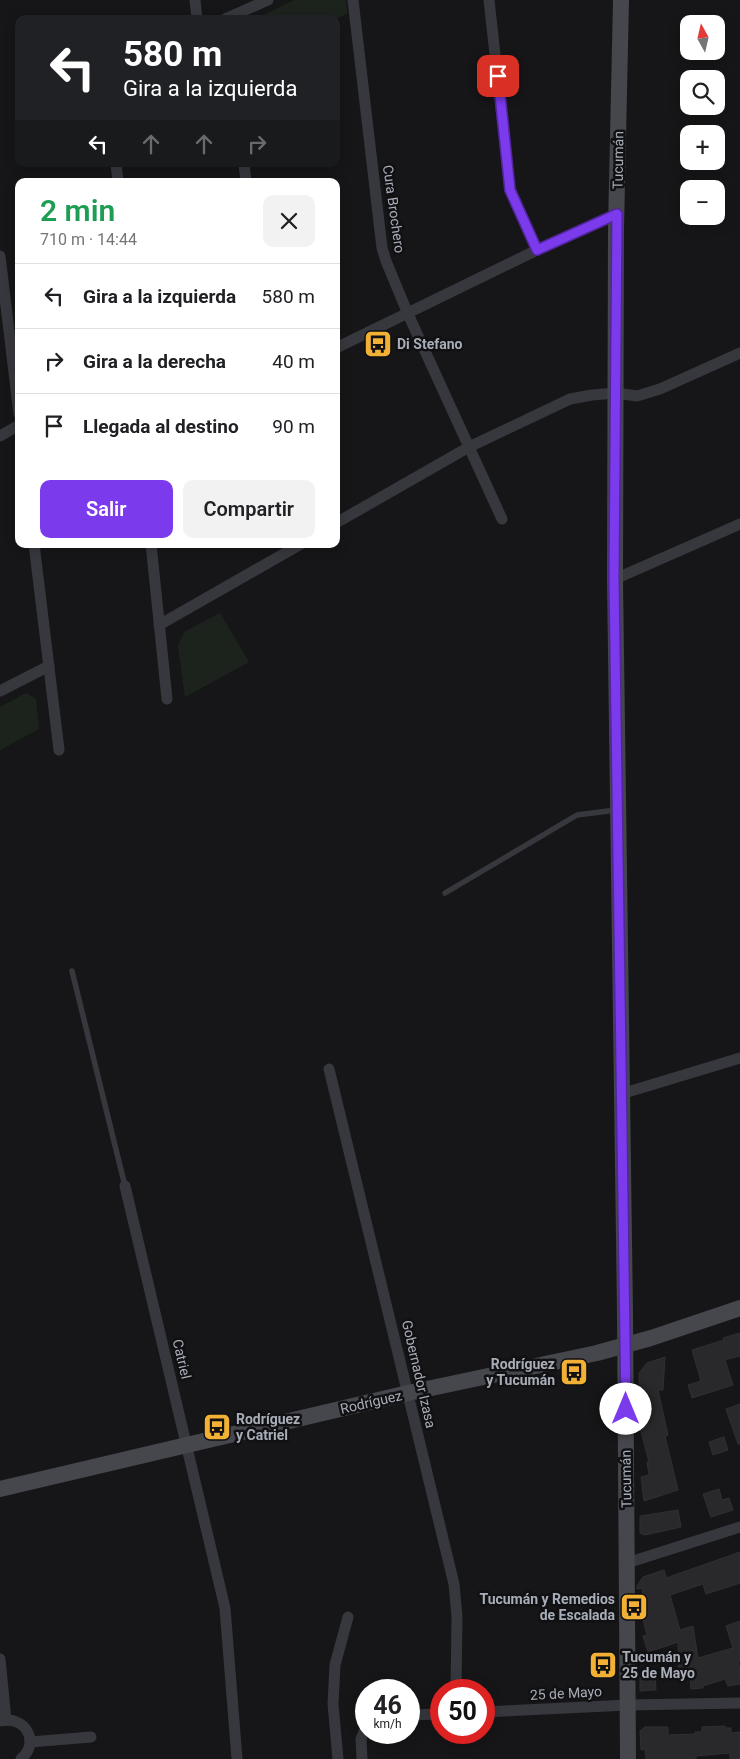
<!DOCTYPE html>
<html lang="es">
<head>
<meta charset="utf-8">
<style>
  :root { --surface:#fff; --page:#f2f2f2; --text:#202124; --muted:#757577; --line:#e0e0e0; --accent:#7c3aed }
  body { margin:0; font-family:Roboto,sans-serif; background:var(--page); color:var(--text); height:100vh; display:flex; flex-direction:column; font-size:19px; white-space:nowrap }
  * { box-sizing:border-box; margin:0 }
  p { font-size:16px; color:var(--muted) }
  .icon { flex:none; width:28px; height:28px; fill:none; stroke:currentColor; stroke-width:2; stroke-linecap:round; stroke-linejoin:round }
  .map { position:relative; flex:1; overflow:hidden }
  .drawer { position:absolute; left:15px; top:178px; width:325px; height:370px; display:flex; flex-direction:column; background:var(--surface); border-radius:10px; box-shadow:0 2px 12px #0003 }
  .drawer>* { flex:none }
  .guide { position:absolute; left:15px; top:15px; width:325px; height:152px; border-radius:10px; box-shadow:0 2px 12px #0003; background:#202124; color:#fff; overflow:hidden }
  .needle { width:32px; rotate:352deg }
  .controls { position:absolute; left:680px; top:15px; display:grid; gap:10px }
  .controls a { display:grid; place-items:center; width:45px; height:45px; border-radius:10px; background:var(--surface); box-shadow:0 2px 12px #0003; font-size:25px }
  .speed { position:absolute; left:355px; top:1679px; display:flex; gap:10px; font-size:25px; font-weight:700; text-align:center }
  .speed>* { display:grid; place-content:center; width:65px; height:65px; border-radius:50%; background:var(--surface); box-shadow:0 2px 12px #0003; line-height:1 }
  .speed small { font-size:12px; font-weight:400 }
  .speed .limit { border:8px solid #d22; background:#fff; color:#111 }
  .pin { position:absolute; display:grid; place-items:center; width:42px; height:42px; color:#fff; margin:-21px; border-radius:10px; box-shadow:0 2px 8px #0006 }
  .me { position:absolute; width:55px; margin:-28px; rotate:0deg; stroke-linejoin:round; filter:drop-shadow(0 0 4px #0008) }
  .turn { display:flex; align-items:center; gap:18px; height:105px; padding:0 25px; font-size:22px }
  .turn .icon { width:65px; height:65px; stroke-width:2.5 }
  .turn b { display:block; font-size:35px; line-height:42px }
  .lanes { display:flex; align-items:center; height:48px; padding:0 25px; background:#0003; justify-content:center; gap:25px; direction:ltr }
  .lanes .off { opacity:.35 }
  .round { display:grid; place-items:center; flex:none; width:52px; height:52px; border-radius:10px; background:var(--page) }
  .headline { display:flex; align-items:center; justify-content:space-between; height:85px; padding:0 25px }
  h1 { font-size:30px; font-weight:600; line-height:38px; color:#1e9e55 }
  .action { display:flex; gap:10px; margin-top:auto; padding:10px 25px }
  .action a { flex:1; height:58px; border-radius:10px; background:var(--accent); color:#fff; font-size:20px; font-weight:600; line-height:58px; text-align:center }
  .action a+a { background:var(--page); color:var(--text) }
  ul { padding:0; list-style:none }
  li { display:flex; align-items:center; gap:15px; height:65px; padding:0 25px; border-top:1px solid var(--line) }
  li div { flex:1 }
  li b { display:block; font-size:19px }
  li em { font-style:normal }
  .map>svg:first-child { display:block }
  .green { fill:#1c231d }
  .building { fill:#29292c; stroke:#303034 }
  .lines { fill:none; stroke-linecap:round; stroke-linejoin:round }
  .service { stroke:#37383d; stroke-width:5.5 }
  .minor { stroke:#37383d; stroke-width:11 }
  .secondary { stroke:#45474d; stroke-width:16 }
  .route-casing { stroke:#51269a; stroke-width:12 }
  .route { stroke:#7c3aed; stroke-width:9 }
  .labels { text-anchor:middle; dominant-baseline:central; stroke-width:5; stroke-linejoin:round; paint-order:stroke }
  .street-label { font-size:14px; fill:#a8adb8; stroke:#111113 }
  .poi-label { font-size:14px; font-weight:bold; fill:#a8adb8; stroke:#111113; text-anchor:start }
</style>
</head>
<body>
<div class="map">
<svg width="740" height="1759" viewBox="0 0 740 1759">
  <rect width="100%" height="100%" fill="#161618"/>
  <g class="green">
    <polygon points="294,0 346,0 347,14 335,19 255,19"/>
    <polygon points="220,613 249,662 185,697 178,646 184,632"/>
    <polygon points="26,693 36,699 39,729 0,750 0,707"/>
  </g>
  <g class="building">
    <polygon points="740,1333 740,1356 725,1360 733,1385 692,1398 688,1385 701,1381 692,1350 724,1340 723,1338"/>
    <polygon points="665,1357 663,1390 658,1390 668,1435 665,1436 678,1490 644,1501 641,1477 649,1475 647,1462 649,1462 641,1431 640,1431 639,1373 647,1363"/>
    <polygon points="740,1404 740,1444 738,1444 726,1409"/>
    <polygon points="724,1437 728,1450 713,1455 709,1442"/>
    <polygon points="719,1489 722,1500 729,1498 733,1510 711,1517 703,1494"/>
    <polygon points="678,1510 681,1527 645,1535 640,1533 640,1516"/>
    <polygon points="740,1552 740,1583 706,1594 703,1584 670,1595 680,1630 693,1626 698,1658 733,1648 726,1626 740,1621 740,1661 738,1662 740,1669 740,1684 728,1686 725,1679 703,1686 703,1688 691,1689 689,1669 679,1670 678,1642 648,1652 643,1636 647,1635 641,1612 645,1611 642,1588 637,1589 637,1586 643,1577 664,1570 666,1578"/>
    <polygon points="655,1672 656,1690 640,1691 640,1673"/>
    <polygon points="725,1726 726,1728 731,1728 731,1733 740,1732 740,1759 730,1759 730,1753 696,1756 696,1759 646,1759 645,1749 641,1750 640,1731 645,1727 668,1727 668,1735 695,1734 695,1732 702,1732 702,1727"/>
  </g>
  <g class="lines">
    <g class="service">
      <polyline points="445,893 577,815 616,810"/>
      <polyline points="72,971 125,1186"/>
    </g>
    <g class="minor">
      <polyline points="195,0 197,19"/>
      <polyline points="353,0 382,248 386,261 408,314 502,519"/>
      <polyline points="489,0 510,190 537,250"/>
      <polyline points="225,19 268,0"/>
      <polyline points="116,164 118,181"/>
      <polyline points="244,164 246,181"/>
      <polyline points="0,256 19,414"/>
      <polyline points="336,348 537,250 617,214"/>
      <polyline points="0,436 19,425"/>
      <polyline points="336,523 469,447 570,399 592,395 616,393 637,396 660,389 740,353"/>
      <polyline points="34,544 59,750"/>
      <polyline points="151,544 167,699"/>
      <polyline points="615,579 740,524"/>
      <polyline points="159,625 301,544"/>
      <polyline points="0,691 49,666"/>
      <polyline points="329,1069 454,1584 457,1617 456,1690"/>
      <polyline points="621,1094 740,1058"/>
      <polyline points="125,1186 225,1608 237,1759"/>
      <polyline points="627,1563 740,1527"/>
      <polyline points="0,1659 6,1720"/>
      <polyline points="484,1712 628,1705 740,1703"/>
      <polyline points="409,1715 441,1714"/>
      <path d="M0,1721c25,-6 41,21 21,38"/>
      <polyline points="30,1742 91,1737"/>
      <polyline points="338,1759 333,1704 335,1665 348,1617"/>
      <polyline points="362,1759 361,1739 366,1727"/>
    </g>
    <g class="secondary">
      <polyline points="621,0 616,229 615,579 625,1313 628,1759"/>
      <polyline points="0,1489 408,1393 597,1353 651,1338 740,1308"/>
    </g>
  </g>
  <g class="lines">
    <g class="route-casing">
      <polyline id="route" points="498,76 510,190 537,250 617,214 614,579 626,1409"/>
    </g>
    <use href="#route" class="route"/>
  </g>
  <defs>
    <g id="bus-square" transform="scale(1.4375)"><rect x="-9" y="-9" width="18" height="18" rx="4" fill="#f2b134" stroke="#111113"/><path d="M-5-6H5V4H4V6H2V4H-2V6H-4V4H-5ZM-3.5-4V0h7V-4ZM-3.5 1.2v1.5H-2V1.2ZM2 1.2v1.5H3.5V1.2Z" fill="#111"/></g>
  </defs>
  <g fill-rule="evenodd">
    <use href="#bus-square" x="378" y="344"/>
    <use href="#bus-square" x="574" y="1372"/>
    <use href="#bus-square" x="217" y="1427"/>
    <use href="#bus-square" x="634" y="1607"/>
    <use href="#bus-square" x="603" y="1665"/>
  </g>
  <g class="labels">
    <g class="street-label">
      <text transform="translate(618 160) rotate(-89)">Tucumán</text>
      <text transform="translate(394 209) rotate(82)">Cura Brochero</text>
      <text transform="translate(182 1359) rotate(77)">Catriel</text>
      <text transform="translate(419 1374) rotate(77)">Gobernador Izasa</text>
      <text transform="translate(371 1402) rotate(-13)">Rodríguez</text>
      <text transform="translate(626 1479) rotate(-91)">Tucumán</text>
      <text transform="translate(566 1693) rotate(-3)">25 de Mayo</text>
    </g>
    <g class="poi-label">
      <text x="397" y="344">Di Stefano</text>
      <text x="555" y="1364" text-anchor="end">Rodríguez<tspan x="555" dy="16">y Tucumán</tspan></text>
      <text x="236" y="1419">Rodríguez<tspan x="236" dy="16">y Catriel</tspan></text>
      <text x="615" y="1599" text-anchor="end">Tucumán y Remedios<tspan x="615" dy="16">de Escalada</tspan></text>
      <text x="622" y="1657">Tucumán y<tspan x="622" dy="16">25 de Mayo</tspan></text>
    </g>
  </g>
</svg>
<div class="controls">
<a><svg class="needle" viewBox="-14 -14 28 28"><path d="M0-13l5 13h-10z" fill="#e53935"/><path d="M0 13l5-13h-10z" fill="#757577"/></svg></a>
<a><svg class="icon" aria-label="search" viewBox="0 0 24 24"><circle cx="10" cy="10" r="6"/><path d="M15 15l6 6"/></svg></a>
<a>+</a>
<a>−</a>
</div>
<div class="speed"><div>46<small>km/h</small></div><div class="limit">50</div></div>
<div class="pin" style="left:498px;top:76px;background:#d93025"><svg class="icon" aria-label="arrive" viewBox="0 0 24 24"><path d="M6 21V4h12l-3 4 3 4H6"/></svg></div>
<svg class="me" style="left:626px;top:1409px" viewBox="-20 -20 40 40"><circle r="19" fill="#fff"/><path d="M0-13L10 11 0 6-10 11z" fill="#7c3aed"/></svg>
<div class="guide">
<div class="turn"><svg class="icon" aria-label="left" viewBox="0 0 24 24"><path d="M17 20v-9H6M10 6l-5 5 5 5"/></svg><div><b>580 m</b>Gira a la izquierda</div></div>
<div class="lanes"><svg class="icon" aria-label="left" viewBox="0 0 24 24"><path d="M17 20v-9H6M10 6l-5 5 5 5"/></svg><svg class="icon off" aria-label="ahead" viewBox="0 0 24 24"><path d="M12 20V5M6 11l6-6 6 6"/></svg><svg class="icon off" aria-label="ahead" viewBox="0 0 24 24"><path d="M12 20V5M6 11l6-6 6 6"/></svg><svg class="icon off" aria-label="right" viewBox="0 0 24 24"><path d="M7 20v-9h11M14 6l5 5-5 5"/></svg></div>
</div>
<section class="drawer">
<div class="headline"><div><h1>2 min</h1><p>710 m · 14:44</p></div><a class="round"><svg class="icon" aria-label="close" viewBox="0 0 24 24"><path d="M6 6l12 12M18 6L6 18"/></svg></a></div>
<ul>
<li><svg class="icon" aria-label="left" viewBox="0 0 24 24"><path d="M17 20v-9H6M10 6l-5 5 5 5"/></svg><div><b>Gira a la izquierda</b></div><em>580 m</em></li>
<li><svg class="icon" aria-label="right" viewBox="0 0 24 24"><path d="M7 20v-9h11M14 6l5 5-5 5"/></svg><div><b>Gira a la derecha</b></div><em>40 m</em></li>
<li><svg class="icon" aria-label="arrive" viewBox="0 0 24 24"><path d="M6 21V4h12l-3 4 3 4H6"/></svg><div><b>Llegada al destino</b></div><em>90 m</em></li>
</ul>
<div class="action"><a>Salir</a><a>Compartir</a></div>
</section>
</div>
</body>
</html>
